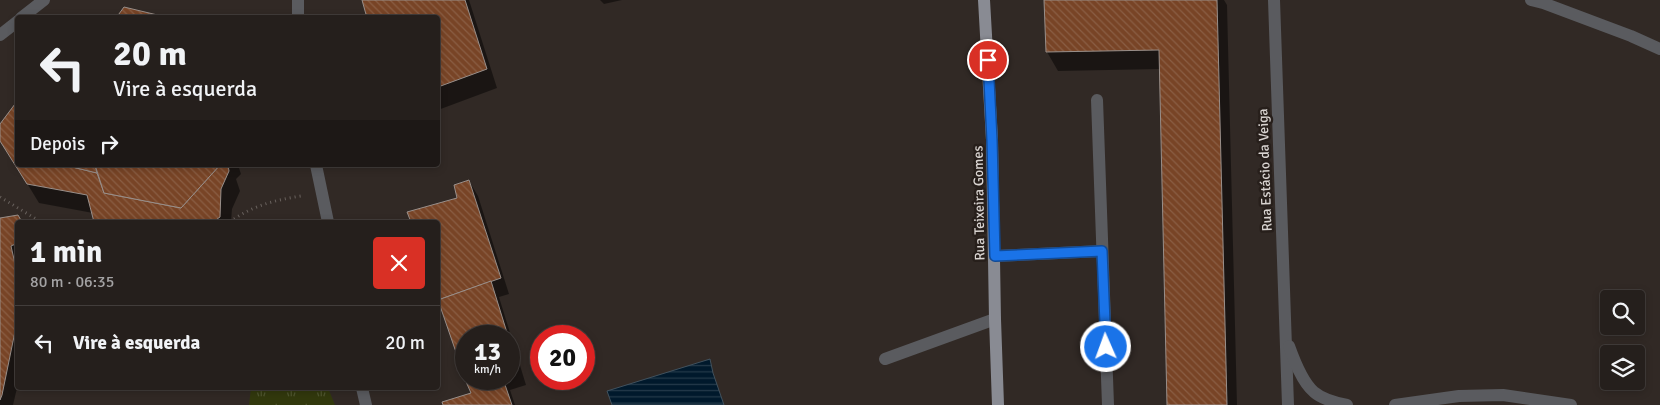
<!DOCTYPE html>
<html lang="pt">
<head>
<meta charset="utf-8">
<style>
  :root { --surface:#251f1c; --page:#312c29; --text:#f1f3f6; --muted:#a3a2a3; --line:#423d3b }
  body { margin:0; font-family:Signika,sans-serif; background:var(--page); color:var(--text); height:100vh; display:flex; flex-direction:column; font-size:19px; white-space:nowrap }
  * { box-sizing:border-box; margin:0 }
  p { font-size:16px; color:var(--muted) }
  .icon { flex:none; width:28px; height:28px; fill:none; stroke:currentColor; stroke-width:2; stroke-linecap:round; stroke-linejoin:round }
  .map { position:relative; flex:1; overflow:hidden }
  .panel { position:absolute; left:15px; top:220px; width:425px; height:170px; display:flex; flex-direction:column; background:var(--surface); border-radius:5px; box-shadow:0 2px 8px #0003,0 0 0 1px var(--line) }
  .panel>* { flex:none }
  .guide { position:absolute; left:15px; top:15px; width:425px; height:152px; border-radius:5px; box-shadow:0 2px 8px #0003,0 0 0 1px var(--line); background:#251f1c; color:var(--text); overflow:hidden }
  .buttons { position:absolute; left:1600px; top:290px; display:grid; gap:10px }
  .buttons a { display:grid; place-items:center; width:45px; height:45px; border-radius:5px; background:var(--surface); box-shadow:0 2px 8px #0003,0 0 0 1px var(--line); font-size:25px }
  .speed { position:absolute; left:455px; top:325px; display:flex; gap:10px; font-size:25px; font-weight:700; text-align:center }
  .speed>* { display:grid; place-content:center; width:65px; height:65px; border-radius:50%; background:var(--surface); box-shadow:0 2px 8px #0003,0 0 0 1px var(--line); line-height:1 }
  .speed small { font-size:12px; font-weight:400 }
  .speed .limit { border:8px solid #d22; background:#fff; color:#111 }
  .pin { position:absolute; display:grid; place-items:center; width:42px; height:42px; color:#fff; margin:-21px; border:2px solid #fff; border-radius:50%; box-shadow:0 1px 5px #0007 }
  .me { position:absolute; width:55px; margin:-28px; rotate:358deg; stroke-linejoin:round; filter:drop-shadow(0 0 4px #0008) }
  .turn { display:flex; align-items:center; gap:18px; height:105px; padding:0 15px; font-size:22px }
  .turn .icon { width:65px; height:65px; stroke-width:2.5 }
  .turn b { display:block; font-size:35px; line-height:42px }
  .then { display:flex; align-items:center; height:48px; padding:0 15px; background:#0003; gap:10px; font-size:19px }
  .round { display:grid; place-items:center; flex:none; width:52px; height:52px; border-radius:5px; background:var(--page) }
  .headline { display:flex; align-items:center; justify-content:space-between; height:85px; padding:0 15px }
  h1 { font-size:30px; font-weight:700; line-height:38px }
  ul { padding:0; list-style:none }
  li { display:flex; align-items:center; gap:15px; height:75px; padding:0 15px; border-top:1px solid var(--line) }
  li div { flex:1 }
  li b { display:block; font-size:19px }
  li em { font-style:normal }
  .map>svg:first-child { display:block }
  .grass { fill:url(#grass-tufts) }
  .water { fill:url(#water-rules); stroke:#41515d }
  .shadow { fill:#0007 }
  .building { fill:url(#building-back-hatch); stroke:#998f8a }
  .lines { fill:none; stroke-linecap:round; stroke-linejoin:round }
  .path { stroke:#69625e; stroke-width:3; stroke-dasharray:1 4; stroke-linecap:butt }
  .minor { stroke:#5a5b5f; stroke-width:12 }
  .major { stroke:#898b93; stroke-width:12 }
  .route-casing { stroke:#114b97; stroke-width:12 }
  .route { stroke:#1a73e8; stroke-width:9 }
  .labels { text-anchor:middle; dominant-baseline:central; stroke-width:5; stroke-linejoin:round; paint-order:stroke }
  .street-label { font-size:14px; fill:#d8d3d0; stroke:#271f1b }
</style>
</head>
<body>
<div class="map">
<svg width="1660" height="405" viewBox="0 0 1660 405">
  <defs>
    <pattern id="grass-tufts" width="24" height="20" patternUnits="userSpaceOnUse" patternTransform="scale(1.25)"><rect width="24" height="20" fill="#32390d"/><path d="M3 7l-1-3M5 7V3M7 7l1-3M15 17l-1-3M17 17v-4M19 17l1-3" fill="none" stroke="#4f552f"/></pattern>
    <pattern id="water-rules" width="6" height="5" patternUnits="userSpaceOnUse" patternTransform="scale(1.25)"><rect width="6" height="5" fill="#00192c"/><path d="M0 2.5h6" fill="none" stroke="#243a4a"/></pattern>
    <pattern id="building-back-hatch" width="6" height="6" patternUnits="userSpaceOnUse" patternTransform="scale(1.25)"><rect width="6" height="6" fill="#784426"/><path d="M-1 5l2 2M0 0l6 6M5-1l2 2" fill="none" stroke="#8a5e44"/></pattern>
  </defs>
  <rect width="100%" height="100%" fill="#312925"/>
  <polygon class="grass" points="251,388 328,388 335,405 249,405"/>
  <polygon class="water" points="710,359 713,373 724,405 612,405 607,391"/>
  <g class="shadow">
    <polygon points="363,0 469,0 497,88 438,110 438,18"/>
    <polygon points="600,0 622,0 604,4"/>
    <polygon points="1045,0 1224,0 1227,5 1237,405 1168,405 1160,69 1058,71 1047,52"/>
    <polygon points="0,126 18,165 238,165 241,174 236,179 240,191 232,209 231,222 95,222 93,213 39,203 0,139"/>
    <polygon points="469,181 478,196 509,294 499,297 526,385 510,390 515,405 444,405 472,394 467,379 509,379 509,336 466,336 466,376 438,294 438,222 412,222 409,212 458,199"/>
    <polygon points="18,217 21,222 18,222 18,384 13,405 0,405 0,219"/>
  </g>
  <g class="building">
    <polygon points="362,0 465,0 487,69 438,87 438,18 367,18"/>
    <polygon points="1044,0 1217,0 1227,405 1167,405 1159,50 1046,52"/>
    <polygon points="124,7 170,18 116,18"/>
    <polygon points="18,100 18,165 64,165 97,173 104,193 181,208 220,165 228,165 229,171 221,189 220,217 213,222 94,222 87,195 27,184 0,141 0,124"/>
    <polygon points="64,165 95,165 97,173"/>
    <polygon points="95,165 220,165 181,208 104,193"/>
    <polygon points="469,180 501,278 438,300 438,222 411,222 407,212 457,198 454,185"/>
    <polygon points="18,215 22,222 18,222 18,243 11,246 18,277 18,317 2,395 0,400 0,218"/>
    <polygon points="491,281 508,336 466,336 466,379 486,379 467,384 438,300"/>
    <polygon points="509,338 518,369 509,372"/>
    <polygon points="486,379 503,379 512,405 443,405 442,402 471,393 467,384"/>
  </g>
  <g class="lines">
    <g class="path">
      <polyline points="0,197 41,222"/>
      <path d="M230,222c21,-16 45,-22 71,-26"/>
    </g>
    <g class="minor">
      <polyline points="298,0 298,18"/>
      <polyline points="1274,0 1288,405"/>
      <polyline points="1531,0 1543,3 1631,36 1660,49"/>
      <polyline points="21,18 44,0"/>
      <polyline points="0,35 18,21"/>
      <polyline points="1097,100 1108,405"/>
      <polyline points="316,165 328,222"/>
      <polyline points="995,256 1102,251"/>
      <path d="M1289,346c5,14 13,36 25,46 8,7 23,11 33,13"/>
      <polyline points="885,359 995,319"/>
      <polyline points="362,388 366,405"/>
      <polyline points="1395,405 1459,396 1503,395 1571,405"/>
    </g>
    <polyline class="major" points="984,0 992,140 995,319 998,405"/>
  </g>
  <g class="lines">
    <g class="route-casing">
      <polyline id="route" points="988,60 992,140 995,256 1102,251 1106,347"/>
    </g>
    <use href="#route" class="route"/>
  </g>
  <g class="labels">
    <g class="street-label">
      <text transform="translate(1265 170) rotate(-92)">Rua Estácio da Veiga</text>
      <text transform="translate(979 203) rotate(-91)">Rua Teixeira Gomes</text>
    </g>
  </g>
</svg>
<div class="buttons">
<a><svg class="icon" aria-label="search" viewBox="0 0 24 24"><circle cx="10" cy="10" r="6"/><path d="M15 15l6 6"/></svg></a>
<a><svg class="icon" aria-label="layers" viewBox="0 0 24 24"><path d="M12 4l9 5-9 5-9-5zM3 14l9 5 9-5"/></svg></a>
</div>
<div class="speed"><div>13<small>km/h</small></div><div class="limit">20</div></div>
<div class="pin" style="left:988px;top:60px;background:#d93025"><svg class="icon" aria-label="arrive" viewBox="0 0 24 24"><path d="M6 21V4h12l-3 4 3 4H6"/></svg></div>
<svg class="me" style="left:1106px;top:347px" viewBox="-20 -20 40 40"><circle r="17" fill="#1a73e8" stroke="#fff" stroke-width="3"/><path d="M0-11L8 9 0 5-8 9z" fill="#fff"/></svg>
<div class="guide">
<div class="turn"><svg class="icon" aria-label="left" viewBox="0 0 24 24"><path d="M17 20v-9H6M10 6l-5 5 5 5"/></svg><div><b>20 m</b>Vire à esquerda</div></div>
<div class="then">Depois<svg class="icon" aria-label="right" viewBox="0 0 24 24"><path d="M7 20v-9h11M14 6l5 5-5 5"/></svg></div>
</div>
<section class="panel">
<div class="headline"><div><h1>1 min</h1><p>80 m · 06:35</p></div><a class="round" style="background:#d93025;color:#fff"><svg class="icon" aria-label="close" viewBox="0 0 24 24"><path d="M6 6l12 12M18 6L6 18"/></svg></a></div>
<ul>
<li><svg class="icon" aria-label="left" viewBox="0 0 24 24"><path d="M17 20v-9H6M10 6l-5 5 5 5"/></svg><div><b>Vire à esquerda</b></div><em>20 m</em></li>
</ul>
</section>
</div>
</body>
</html>
